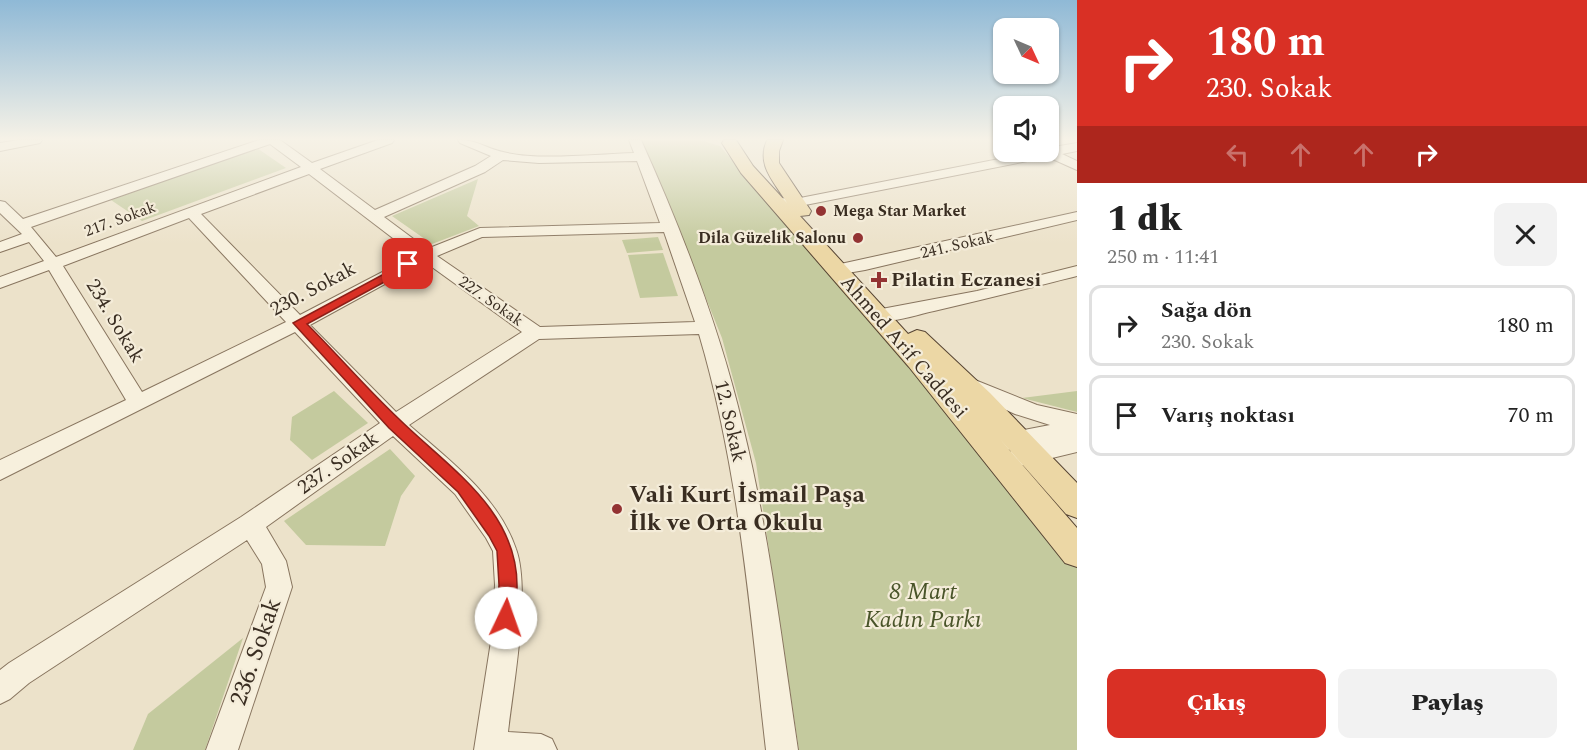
<!DOCTYPE html>
<html lang="tr">
<head>
<meta charset="utf-8">
<style>
  :root { --surface:#fff; --page:#f2f2f2; --text:#222; --muted:#767676; --line:#e0e0e0; --accent:#d93025 }
  body { margin:0; font-family:Spectral,serif; background:var(--page); color:var(--text); height:100vh; display:flex; flex-direction:column; font-size:22px; white-space:nowrap }
  * { box-sizing:border-box; margin:0 }
  p { font-size:20px; color:var(--muted) }
  .icon { flex:none; width:33px; height:33px; fill:none; stroke:currentColor; stroke-width:2; stroke-linecap:round; stroke-linejoin:round }
  .map { position:relative; flex:1; overflow:hidden }
  .details { display:flex; flex-direction:column; background:var(--surface); width:510px }
  .details>* { flex:none }
  .banner { background:#d93025; color:#fff; overflow:hidden }
  .needle { width:39px; rotate:134deg }
  .buttons { position:absolute; left:993px; top:18px; display:grid; gap:12px }
  .buttons a { display:grid; place-items:center; width:66px; height:66px; border-radius:12px; background:var(--surface); box-shadow:0 2px 4px #0004; font-size:30px }
  .pin { position:absolute; display:grid; place-items:center; width:51px; height:51px; color:#fff; margin:-26px; border-radius:12px; box-shadow:0 3px 9px #0006 }
  .me { position:absolute; width:66px; margin:-33px; rotate:3deg; stroke-linejoin:round; filter:drop-shadow(0 0 4px #0008) }
  .turn { display:flex; align-items:center; gap:21px; height:126px; padding:0 30px; font-size:27px }
  .turn .icon { width:78px; height:78px; stroke-width:2.5 }
  .turn b { display:block; font-size:42px; line-height:51px }
  .lanes { display:flex; align-items:center; height:57px; padding:0 30px; background:#0003; justify-content:center; gap:30px; direction:ltr }
  .lanes .off { opacity:.35 }
  .round { display:grid; place-items:center; flex:none; width:63px; height:63px; border-radius:12px; background:var(--page) }
  .headline { display:flex; align-items:center; justify-content:space-between; height:102px; padding:0 30px }
  h1 { font-size:36px; font-weight:800; line-height:45px }
  .primary-button { display:flex; gap:12px; margin-top:auto; padding:12px 30px }
  .primary-button a { flex:1; height:69px; border-radius:12px; background:var(--accent); color:#fff; font-size:24px; font-weight:800; line-height:69px; text-align:center }
  .primary-button a+a { background:var(--page); color:var(--text) }
  ul { padding:0; list-style:none }
  li { display:flex; align-items:center; gap:18px; height:81px; margin:0 12px 9px; padding:0 18px; border:3px solid var(--line); border-radius:12px }
  li div { flex:1 }
  li b { display:block; font-size:22px }
  li em { font-style:normal }
  main { display:flex; flex:1; min-height:0 }
  .map>svg:first-child { display:block }
  .green { fill:#c4ca9e }
  .lines { fill:none; stroke-linecap:round; stroke-linejoin:round }
  .minor-casing { stroke:#88755f; stroke-width:2 }
  .major-casing { stroke:#564433; stroke-width:2 }
  .minor { fill:#f7f0dd; fill-rule:evenodd }
  .major { fill:#ecd7a5; fill-rule:evenodd }
  .route { fill:#d93025; stroke:#8d1f18; stroke-width:1.5 }
  .poi-dot { fill:#933333; stroke:#f4ecd9; stroke-width:2 }
  .labels { text-anchor:middle; dominant-baseline:central; stroke-width:4.5; stroke-linejoin:round; paint-order:stroke }
  .far-poi-label { font-size:16px; font-weight:bold; fill:#392d21; stroke:#f4ecd9; text-anchor:start }
  .far-street-label { font-size:16px; fill:#392d21; stroke:#f4ecd9 }
  .poi-label { font-size:20px; font-weight:bold; fill:#392d21; stroke:#f4ecd9; text-anchor:start }
  .street-label { font-size:20px; fill:#392d21; stroke:#f4ecd9 }
  .near-poi-label { font-size:24px; font-weight:bold; fill:#392d21; stroke:#f4ecd9; text-anchor:start }
  .near-park-label { font-size:24px; font-style:italic; fill:#495429; stroke:#f4ecd9 }
  .near-street-label { font-size:24px; fill:#392d21; stroke:#f4ecd9 }
</style>
</head>
<body>
<main>
<div class="map">
<svg width="1077" height="750" viewBox="0 0 1077 750">
  <rect width="100%" height="100%" fill="#ece2ca"/>
  <g class="green">
    <polygon points="642,140 700,140 720,146 1077,564 1077,750 799,750 756,463 722,338"/>
    <polygon points="257,148 286,168 142,221 111,200"/>
    <polygon points="478,179 467,216 479,226 432,244 392,216"/>
    <polygon points="658,237 663,250 627,253 622,240"/>
    <polygon points="663,253 678,296 640,298 628,255"/>
    <polygon points="334,391 368,423 312,460 290,440 292,417"/>
    <polygon points="1077,391 1077,412 1022,398"/>
    <polygon points="390,449 415,476 401,496 385,546 306,545 284,521"/>
    <polygon points="243,638 205,750 133,750 148,714"/>
  </g>
  <g class="lines">
    <g class="minor-casing">
      <g id="minor">
        <polygon points="19,140 42,140 40,143 0,151 0,143"/>
        <path d="M259,140h21l32,23 66,-23h16l-2,3 -72,26 55,41 100,-44 16,-10 -31,-13 -2,-3c20,0 27,8 45,12 33,9 95,2 131,1l-5,-13h12c41,91 79,188 102,287 26,106 39,215 55,323h-32c-16,-139 -27,-281 -67,-416l-160,5 -130,86c40,35 89,71 107,124 15,41 -3,138 -8,183l33,2 11,5 5,11h-83l18,-115 3,-50 -2,-34 -7,-13 -31,-44 -62,-58 -127,91 20,34 6,26 -54,163h-32l60,-163 -4,-23 -15,-24 -218,143 -19,16 -10,5v-34l9,-7 232,-146 139,-94 -85,-91 -295,148v-20l126,-60 -77,-130 -49,18v-11l44,-16 -15,-19 -29,10v-10l22,-8 -22,-21v-12l5,1 18,17zM270,144l31,23 -245,90 -25,-30zM503,160l36,3 98,-2 23,62 -180,5 -53,21 -43,-32 101,-45zM309,174l106,81 -115,60 -99,-101zM189,218l97,104 -144,70 -79,-126zM664,232l31,90 -155,5 -103,-71 45,-19zM425,262l97,70 -126,80 -86,-87z"/>
        <polygon points="1077,143 1077,151 1062,154 1077,161 1077,170 1048,157 795,207 779,206 772,202 779,198 795,199 1035,152 1048,152 1048,148"/>
        <polygon points="1077,212 1077,220 865,270 836,275 828,270 836,265"/>
        <path d="M1077,266v10c-48,12 -95,24 -143,35 -19,4 -44,14 -63,8l-3,-4 3,-4 106,-20z"/>
        <polygon points="970,378 1037,405 1077,414 1077,452 1019,466 1011,463 1008,457 1011,451 1027,446 1006,450 998,447 995,441 998,435 1050,425 1015,414 963,390 960,385 963,380"/>
      </g>
    </g>
    <g class="major-casing">
      <path id="major" d="M724,140h12l17,26 34,37c-13,-22 -31,-37 -20,-63h16l-4,11v12l32,48 -2,4 -9,1 108,118 9,-4 8,2 65,61 87,90v35l-11,-4 -67,-76 78,90v39l-12,-4 -156,-196 -168,-194 -19,-30z"/>
    </g>
    <use href="#minor" class="minor"/>
    <use href="#major" class="major"/>
  </g>
  <linearGradient id="sky" x2="0" y2="1"><stop stop-color="#8fb9d6"/><stop offset="0.57" stop-color="#f6f2e7"/><stop offset="1" stop-color="#f6f2e7" stop-opacity="0"/></linearGradient>
  <rect width="1077" height="244" fill="url(#sky)"/>
  <path class="route" d="M408,261l4,1v5l-105,57c31,31 60,65 92,95 50,49 120,92 118,170 -1,12 1,25 -4,36l-7,3 -6,-3 -3,-7 2,-33 -2,-34 -8,-15 -31,-44 -69,-64 -96,-105z"/>
  <g class="poi-dot">
    <circle cx="821" cy="211" r="6"/>
    <circle cx="858" cy="238" r="6"/>
    <path d="M876 271h6v6h6v6h-6v6h-6v-6h-6v-6h6z"/>
    <circle cx="617" cy="509" r="6"/>
  </g>
  <g class="labels">
    <g class="far-poi-label">
      <text x="833" y="211">Mega Star Market</text>
      <text x="846" y="238" text-anchor="end">Dila Güzelik Salonu</text>
    </g>
    <g class="far-street-label">
      <text transform="translate(120 219) rotate(-20)">217. Sokak</text>
      <text transform="translate(957 245) rotate(-13)">241. Sokak</text>
      <text transform="translate(491 301) rotate(35)">227. Sokak</text>
    </g>
    <g class="poi-label">
      <text x="891" y="280">Pilatin Eczanesi</text>
    </g>
    <g class="street-label">
      <text transform="translate(313 289) rotate(-28)">230. Sokak</text>
      <text transform="translate(115 321) rotate(59)">234. Sokak</text>
      <text transform="translate(904 347) rotate(49)">Ahmed Arif Caddesi</text>
      <text transform="translate(730 421) rotate(77)">12. Sokak</text>
      <text transform="translate(338 463) rotate(-35)">237. Sokak</text>
    </g>
    <g class="near-poi-label">
      <text x="629" y="495">Vali Kurt İsmail Paşa<tspan x="629" dy="28">İlk ve Orta Okulu</tspan></text>
    </g>
    <g class="near-park-label">
      <text x="923" y="592">8 Mart<tspan x="923" dy="28">Kadın Parkı</tspan></text>
    </g>
    <g class="near-street-label">
      <text transform="translate(256 652) rotate(-71)">236. Sokak</text>
    </g>
  </g>
</svg>
<div class="buttons">
<a><svg class="needle" viewBox="-14 -14 28 28"><path d="M0-13l5 13h-10z" fill="#e53935"/><path d="M0 13l5-13h-10z" fill="#767676"/></svg></a>
<a><svg class="icon" aria-label="sound" viewBox="0 0 24 24"><path d="M4 9h4l5-4v14l-5-4H4zM17 9q2 3 0 6"/></svg></a>
</div>
<div class="pin" style="left:408px;top:264px;background:#d93025"><svg class="icon" aria-label="arrive" viewBox="0 0 24 24"><path d="M6 21V4h12l-3 4 3 4H6"/></svg></div>
<svg class="me" style="left:506px;top:618px" viewBox="-20 -20 40 40"><circle r="19" fill="#fff"/><path d="M0-13L10 11 0 6-10 11z" fill="#d93025"/></svg>
</div>
<section class="details">
<div class="banner">
<div class="turn"><svg class="icon" aria-label="right" viewBox="0 0 24 24"><path d="M7 20v-9h11M14 6l5 5-5 5"/></svg><div><b>180 m</b>230. Sokak</div></div>
<div class="lanes"><svg class="icon off" aria-label="left" viewBox="0 0 24 24"><path d="M17 20v-9H6M10 6l-5 5 5 5"/></svg><svg class="icon off" aria-label="ahead" viewBox="0 0 24 24"><path d="M12 20V5M6 11l6-6 6 6"/></svg><svg class="icon off" aria-label="ahead" viewBox="0 0 24 24"><path d="M12 20V5M6 11l6-6 6 6"/></svg><svg class="icon" aria-label="right" viewBox="0 0 24 24"><path d="M7 20v-9h11M14 6l5 5-5 5"/></svg></div>
</div>
<div class="headline"><div><h1>1 dk</h1><p>250 m · 11:41</p></div><a class="round"><svg class="icon" aria-label="close" viewBox="0 0 24 24"><path d="M6 6l12 12M18 6L6 18"/></svg></a></div>
<ul>
<li><svg class="icon" aria-label="right" viewBox="0 0 24 24"><path d="M7 20v-9h11M14 6l5 5-5 5"/></svg><div><b>Sağa dön</b><p>230. Sokak</p></div><em>180 m</em></li>
<li><svg class="icon" aria-label="arrive" viewBox="0 0 24 24"><path d="M6 21V4h12l-3 4 3 4H6"/></svg><div><b>Varış noktası</b></div><em>70 m</em></li>
</ul>
<div class="primary-button"><a>Çıkış</a><a>Paylaş</a></div>
</section>
</main>
</body>
</html>
